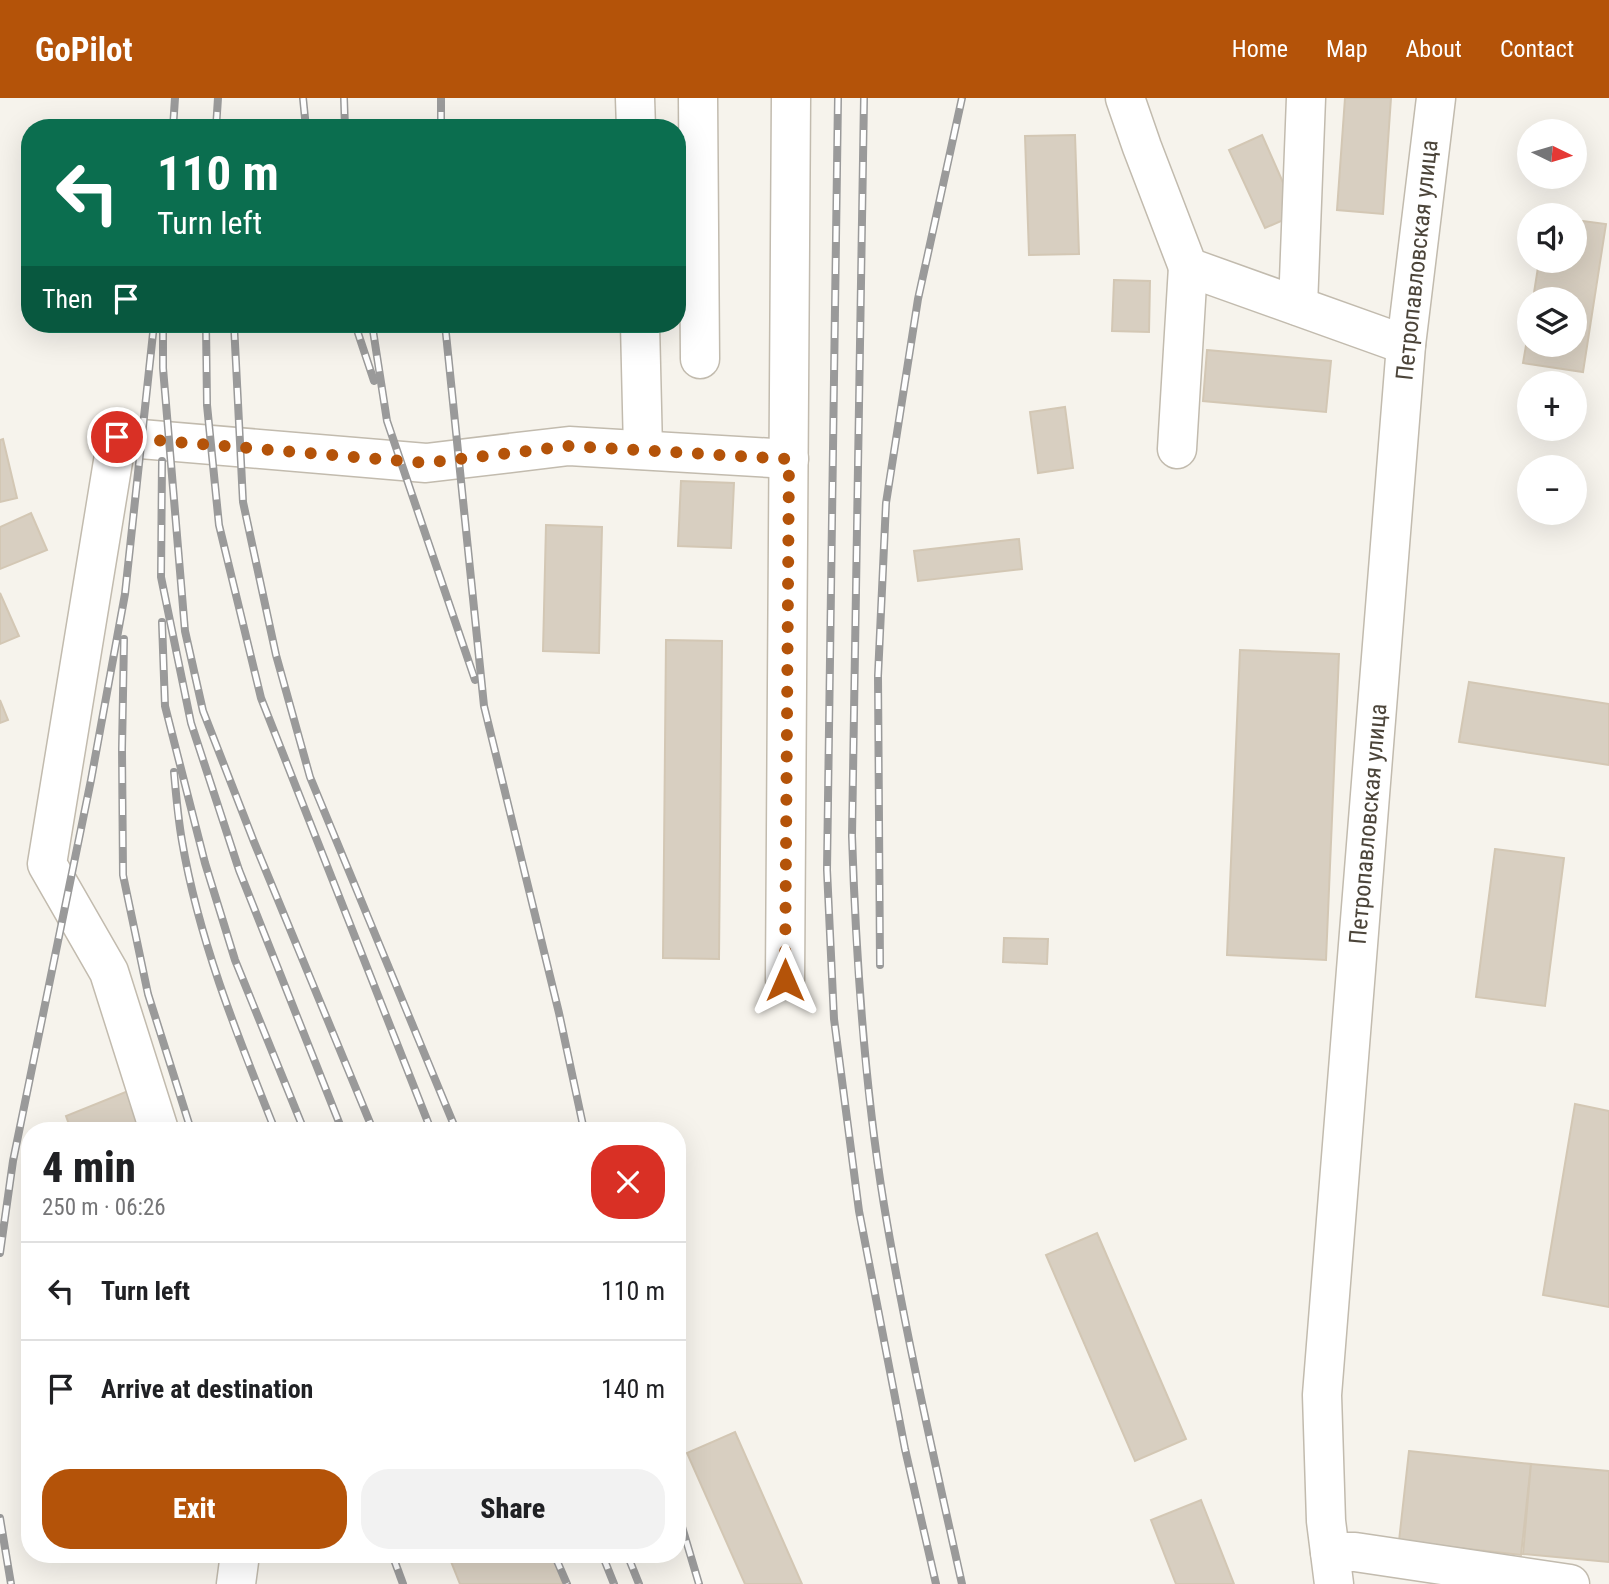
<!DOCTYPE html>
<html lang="en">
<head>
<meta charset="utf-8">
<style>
  :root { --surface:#fff; --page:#f2f2f2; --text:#202124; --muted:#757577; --line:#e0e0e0; --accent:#b45309 }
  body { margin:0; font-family:"Roboto Condensed",sans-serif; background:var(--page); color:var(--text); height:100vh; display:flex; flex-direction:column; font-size:26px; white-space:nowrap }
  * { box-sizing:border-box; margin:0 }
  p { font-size:23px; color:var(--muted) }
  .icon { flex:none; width:38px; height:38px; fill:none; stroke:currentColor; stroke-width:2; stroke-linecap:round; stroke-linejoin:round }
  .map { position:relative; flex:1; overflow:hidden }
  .drawer { position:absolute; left:21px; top:1024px; width:665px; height:441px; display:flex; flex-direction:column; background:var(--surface); border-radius:28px; box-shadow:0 7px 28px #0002 }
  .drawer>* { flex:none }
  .top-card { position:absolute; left:21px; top:21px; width:665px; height:214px; border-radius:28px; box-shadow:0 7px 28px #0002; background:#0b6e4f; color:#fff; overflow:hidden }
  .needle { width:46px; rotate:95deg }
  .fabs { position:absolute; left:1517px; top:21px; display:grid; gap:14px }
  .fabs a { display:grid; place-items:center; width:70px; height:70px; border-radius:50%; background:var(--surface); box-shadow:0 7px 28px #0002; font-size:35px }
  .pin { position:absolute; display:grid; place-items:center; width:60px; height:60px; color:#fff; margin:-30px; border:4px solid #fff; border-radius:50%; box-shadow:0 2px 7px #0007 }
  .me { position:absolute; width:77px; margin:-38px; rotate:0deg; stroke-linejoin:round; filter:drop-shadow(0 0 5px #0008) }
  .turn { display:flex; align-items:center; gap:24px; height:147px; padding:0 21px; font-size:32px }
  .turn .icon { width:91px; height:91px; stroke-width:2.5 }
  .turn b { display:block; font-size:49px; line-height:60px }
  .then { display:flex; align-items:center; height:66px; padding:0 21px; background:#0003; gap:14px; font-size:26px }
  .round { display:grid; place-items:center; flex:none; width:74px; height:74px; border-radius:28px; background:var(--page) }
  .overview { display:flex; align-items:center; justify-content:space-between; height:119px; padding:0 21px }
  h1 { font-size:42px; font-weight:800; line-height:52px }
  .primary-button { display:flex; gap:14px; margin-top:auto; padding:14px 21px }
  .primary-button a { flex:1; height:80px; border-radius:28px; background:var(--accent); color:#fff; font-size:28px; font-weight:800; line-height:80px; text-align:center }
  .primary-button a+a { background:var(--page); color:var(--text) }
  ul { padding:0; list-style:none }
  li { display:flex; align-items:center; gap:21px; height:98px; padding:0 21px; border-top:2px solid var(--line) }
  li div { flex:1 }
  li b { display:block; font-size:26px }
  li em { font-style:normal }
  header { display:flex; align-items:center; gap:42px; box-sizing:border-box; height:98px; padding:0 35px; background:var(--accent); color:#fff }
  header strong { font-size:33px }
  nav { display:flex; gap:38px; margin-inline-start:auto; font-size:24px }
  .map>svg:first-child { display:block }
  .building { fill:#d8cfc1; stroke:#d3c7b4; stroke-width:2 }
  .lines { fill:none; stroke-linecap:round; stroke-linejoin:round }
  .minor-casing { stroke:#c2bbae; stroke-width:41 }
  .minor { stroke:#fff; stroke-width:38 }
  .rail-casing { stroke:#9a9a9a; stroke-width:8 }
  .rail { stroke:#fff; stroke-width:5; stroke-dasharray:16; stroke-linecap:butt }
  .route { stroke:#b45309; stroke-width:12; stroke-dasharray:0 21.6 }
  .labels { text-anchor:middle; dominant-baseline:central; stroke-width:5; stroke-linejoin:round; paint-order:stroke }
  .street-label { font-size:24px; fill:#4b4439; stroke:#fff }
</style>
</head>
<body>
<header>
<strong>GoPilot</strong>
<nav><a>Home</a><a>Map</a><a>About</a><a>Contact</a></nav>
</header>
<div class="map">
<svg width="1609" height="1486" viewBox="0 0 1609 1486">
  <rect width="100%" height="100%" fill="#f6f3ec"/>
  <g class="building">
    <polygon points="1345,0 1391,0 1383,116 1337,112"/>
    <polygon points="1075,37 1079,156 1029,157 1025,38"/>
    <polygon points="1262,37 1297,116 1265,130 1229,52"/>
    <polygon points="1575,122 1606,126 1583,274 1523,265 1530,224 1530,247 1575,247 1575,201 1533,201 1539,163 1575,163"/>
    <polygon points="1114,182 1150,183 1149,234 1112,233"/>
    <polygon points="1207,252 1331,263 1326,314 1203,303"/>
    <polygon points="1065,309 1073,370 1038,375 1030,314"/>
    <polygon points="3,341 17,400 0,404 0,342"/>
    <polygon points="681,383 734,385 731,450 678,448"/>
    <polygon points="31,415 47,452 0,471 0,429"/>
    <polygon points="546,427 602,429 599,555 543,553"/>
    <polygon points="1019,441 1022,471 918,483 914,453"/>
    <polygon points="0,495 19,538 0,546"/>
    <polygon points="666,542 722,543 719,861 663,860"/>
    <polygon points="1240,552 1339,556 1326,862 1227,857"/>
    <polygon points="1469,584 1609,606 1609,667 1459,644"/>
    <polygon points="0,602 8,622 0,625"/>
    <polygon points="1495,751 1564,760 1545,908 1476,899"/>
    <polygon points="1004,840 1048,841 1047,866 1003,864"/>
    <polygon points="133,991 149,1032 71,1032 66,1018"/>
    <polygon points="1575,1006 1609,1013 1609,1209 1543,1197"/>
    <polygon points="1097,1135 1186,1341 1135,1363 1046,1157"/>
    <polygon points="735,1334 802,1486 745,1486 687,1355"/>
    <polygon points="1409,1353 1531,1366 1521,1457 1399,1443"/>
    <polygon points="1531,1366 1609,1373 1609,1464 1523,1456"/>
    <polygon points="1201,1402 1234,1486 1176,1486 1151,1422"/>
    <polygon points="448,1456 552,1456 563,1486 460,1486"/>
  </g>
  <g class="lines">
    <g class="minor-casing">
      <g id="minor">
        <polyline points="635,0 636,30"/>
        <polyline points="698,0 700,261"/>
        <polyline points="1125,0 1142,49 1188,169 1406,247"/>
        <polyline points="1298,208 1306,0"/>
        <polyline points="640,226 643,352"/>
        <polyline points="1177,351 1188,169"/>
        <polyline points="785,882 791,0"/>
        <polyline points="159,1032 109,874 47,766 117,339 426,365 569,348 789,361"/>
        <polyline points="1330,1454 1355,1454 1570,1486"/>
        <polyline points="236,1486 240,1456"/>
        <polyline points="1334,1486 1326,1423 1322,1297 1406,247 1436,0"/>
      </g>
    </g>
    <use href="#minor" class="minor"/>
    <g class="rail-casing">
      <g id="rail">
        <polyline points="303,0 306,30"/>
        <polyline points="344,0 345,30"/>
        <polyline points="838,0 827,772 834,921 859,1113 905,1351 936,1486"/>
        <path d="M864,0l-12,738c4,123 12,247 32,369 21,127 50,253 78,379"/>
        <polyline points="173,30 175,0"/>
        <polyline points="216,30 218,0"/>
        <polyline points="441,30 441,0"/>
        <polyline points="163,226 163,270 185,533 203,613 254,744 373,1032"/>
        <polyline points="206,226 207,307 219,427 261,600 431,1032"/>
        <polyline points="234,226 243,404 276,557 310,679 456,1032"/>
        <polyline points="355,226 374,283"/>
        <polyline points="372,226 387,323 475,582"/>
        <polyline points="445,226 484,608 559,915 584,1032"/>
        <polyline points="162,363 161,479 191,625 239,772 342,1032"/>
        <polyline points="162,524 165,608 205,765 235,862 304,1032"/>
        <polyline points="124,541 122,651 123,777 148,896 191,1032"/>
        <path d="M174,674c2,23 4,46 8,69 17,100 56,196 93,289"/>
        <polyline points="880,867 878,578 886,405 918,201 962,0"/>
        <polyline points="0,1155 13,1063 91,682 125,496 154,226"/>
        <polyline points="677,1412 699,1486"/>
        <polyline points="0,1420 11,1486"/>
        <polyline points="392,1456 403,1486"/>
        <polyline points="554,1456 567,1486"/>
        <polyline points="602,1456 614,1486"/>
        <polyline points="627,1456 639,1486"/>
      </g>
    </g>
    <use href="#rail" class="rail"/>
  </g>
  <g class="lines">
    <polyline class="route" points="117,339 426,365 569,348 789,361 785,882"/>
  </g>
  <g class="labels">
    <g class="street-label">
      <text transform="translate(1417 162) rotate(-84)">Петропавловская улица</text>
      <text transform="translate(1368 726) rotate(-85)">Петропавловская улица</text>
    </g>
  </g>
</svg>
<div class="fabs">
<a><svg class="needle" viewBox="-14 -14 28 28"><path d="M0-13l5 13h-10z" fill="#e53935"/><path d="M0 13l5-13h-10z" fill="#757577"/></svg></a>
<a><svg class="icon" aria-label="sound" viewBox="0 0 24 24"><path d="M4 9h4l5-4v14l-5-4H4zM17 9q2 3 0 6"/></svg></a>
<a><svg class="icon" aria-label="layers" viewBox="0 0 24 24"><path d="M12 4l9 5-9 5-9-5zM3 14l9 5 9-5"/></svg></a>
<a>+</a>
<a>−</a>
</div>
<div class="pin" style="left:117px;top:339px;background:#d93025"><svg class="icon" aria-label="arrive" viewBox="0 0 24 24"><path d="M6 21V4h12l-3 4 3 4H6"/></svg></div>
<svg class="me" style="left:785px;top:882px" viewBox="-20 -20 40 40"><path d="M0-17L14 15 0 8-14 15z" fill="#b45309" stroke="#fff" stroke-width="4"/></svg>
<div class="top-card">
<div class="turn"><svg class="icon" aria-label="left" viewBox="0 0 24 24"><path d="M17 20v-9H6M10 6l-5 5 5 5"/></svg><div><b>110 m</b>Turn left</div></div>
<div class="then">Then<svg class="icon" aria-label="arrive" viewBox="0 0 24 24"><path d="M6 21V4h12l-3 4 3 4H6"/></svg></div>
</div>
<section class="drawer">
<div class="overview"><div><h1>4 min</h1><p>250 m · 06:26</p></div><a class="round" style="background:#d93025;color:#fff"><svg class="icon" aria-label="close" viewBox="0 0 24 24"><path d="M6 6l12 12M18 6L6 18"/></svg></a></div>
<ul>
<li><svg class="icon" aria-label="left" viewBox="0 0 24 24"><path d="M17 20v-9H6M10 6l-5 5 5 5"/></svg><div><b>Turn left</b></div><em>110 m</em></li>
<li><svg class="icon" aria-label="arrive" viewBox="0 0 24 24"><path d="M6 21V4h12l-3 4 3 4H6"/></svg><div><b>Arrive at destination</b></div><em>140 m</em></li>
</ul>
<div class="primary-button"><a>Exit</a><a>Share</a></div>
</section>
</div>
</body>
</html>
